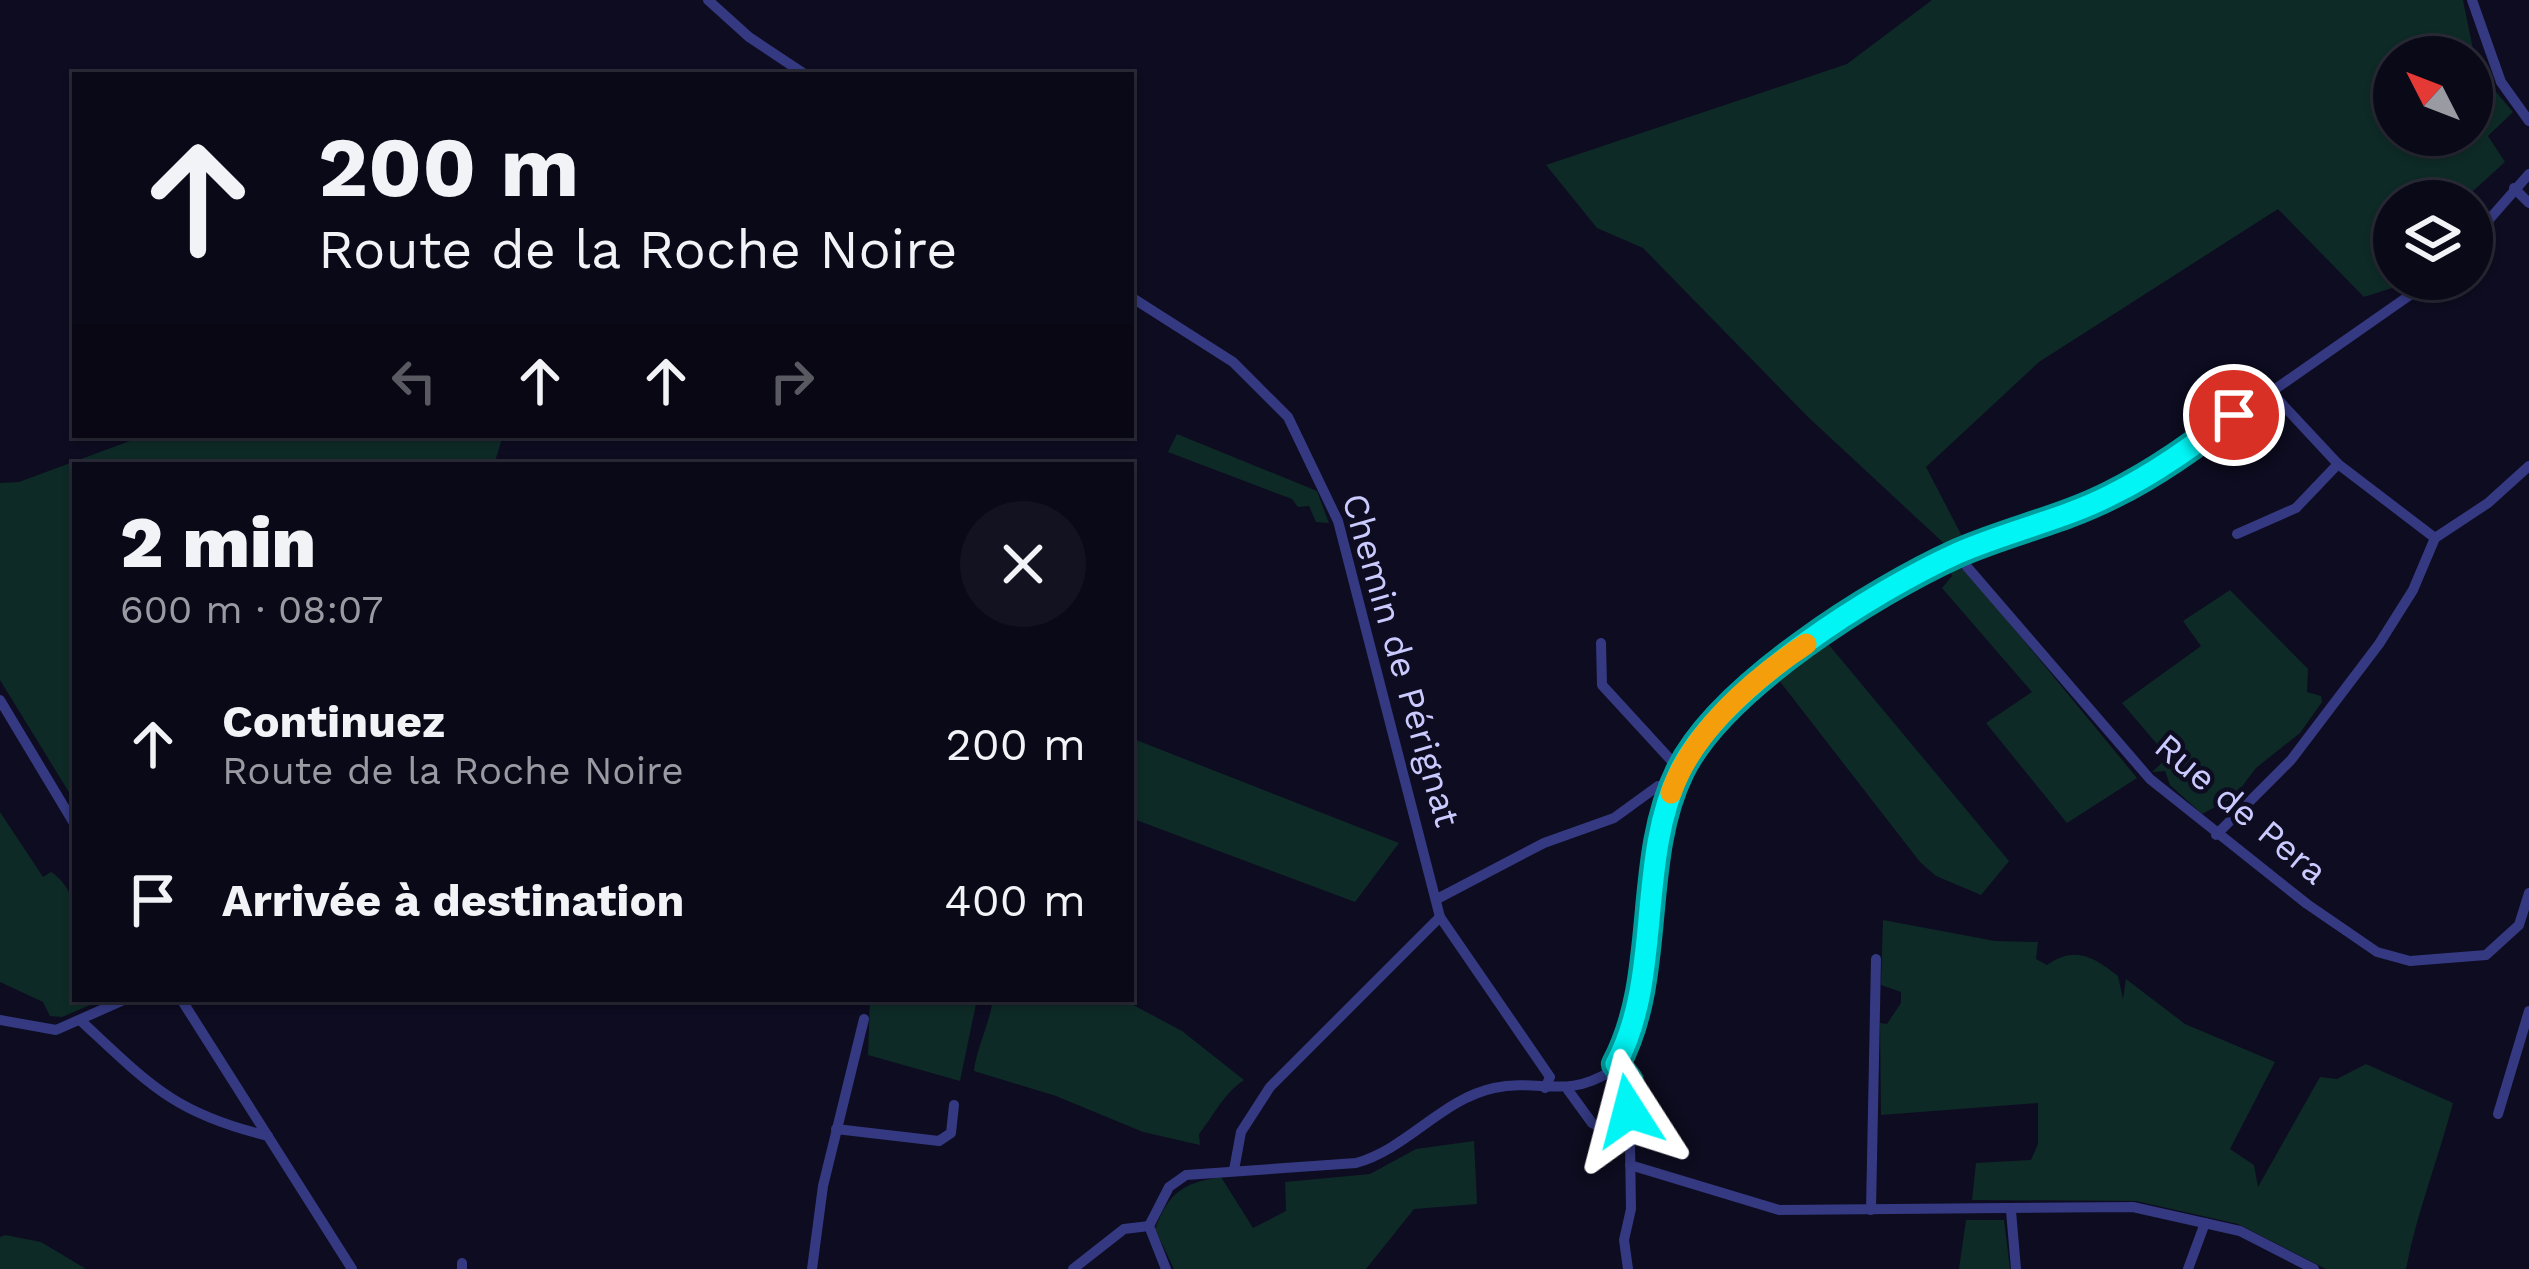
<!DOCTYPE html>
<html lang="fr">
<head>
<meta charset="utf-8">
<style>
  :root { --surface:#0a0918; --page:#131221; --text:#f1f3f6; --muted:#999aa2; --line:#2a2a37 }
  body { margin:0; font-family:"Work Sans",sans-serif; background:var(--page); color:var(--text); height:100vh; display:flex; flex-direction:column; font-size:45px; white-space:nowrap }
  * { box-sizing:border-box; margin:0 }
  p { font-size:39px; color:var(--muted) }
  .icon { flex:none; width:66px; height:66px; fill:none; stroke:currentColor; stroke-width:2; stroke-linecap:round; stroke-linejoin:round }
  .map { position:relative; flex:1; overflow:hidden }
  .sheet { position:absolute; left:72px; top:462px; width:1062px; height:540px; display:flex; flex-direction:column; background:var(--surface); border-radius:0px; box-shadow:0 3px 9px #0004,0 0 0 3px var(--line) }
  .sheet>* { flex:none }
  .banner { position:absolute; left:72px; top:72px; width:1062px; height:366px; border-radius:0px; box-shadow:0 3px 9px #0004,0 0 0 3px var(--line); background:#0a0918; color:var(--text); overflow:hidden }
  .needle { width:78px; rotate:312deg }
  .fabs { position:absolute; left:2373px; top:36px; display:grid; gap:24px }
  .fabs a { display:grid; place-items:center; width:120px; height:120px; border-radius:50%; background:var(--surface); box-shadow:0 3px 9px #0004,0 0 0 3px var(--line); font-size:60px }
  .pin { position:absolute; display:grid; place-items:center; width:102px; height:102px; color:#fff; margin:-51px; border:6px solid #fff; border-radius:50%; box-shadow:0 3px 12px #0007 }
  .me { position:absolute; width:132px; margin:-66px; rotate:351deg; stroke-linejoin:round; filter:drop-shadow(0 0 9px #0008) }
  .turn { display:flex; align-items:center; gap:42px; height:252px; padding:0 48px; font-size:54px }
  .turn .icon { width:156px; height:156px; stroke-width:2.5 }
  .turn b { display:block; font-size:84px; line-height:102px }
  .lanes { display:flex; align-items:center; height:114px; padding:0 48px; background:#0003; justify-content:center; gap:60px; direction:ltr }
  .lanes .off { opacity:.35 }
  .round { display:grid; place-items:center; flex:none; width:126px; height:126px; border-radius:63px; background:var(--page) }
  .overview { display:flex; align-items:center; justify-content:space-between; height:204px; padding:0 48px }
  h1 { font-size:72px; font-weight:800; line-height:90px }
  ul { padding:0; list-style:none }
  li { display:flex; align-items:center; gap:36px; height:156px; padding:0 48px }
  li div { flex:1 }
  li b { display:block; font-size:45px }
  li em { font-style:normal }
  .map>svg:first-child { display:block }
  .green { fill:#0e2a26; fill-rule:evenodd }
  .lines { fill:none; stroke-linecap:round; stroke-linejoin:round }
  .minor { stroke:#343981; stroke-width:10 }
  .route-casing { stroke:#009f9f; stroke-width:30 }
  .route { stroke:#00f5f4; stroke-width:21 }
  .slow { stroke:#f59e0b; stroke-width:21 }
  .labels { text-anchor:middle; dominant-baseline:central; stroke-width:9; stroke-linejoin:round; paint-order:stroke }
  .street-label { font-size:36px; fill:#cbcaff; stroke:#0d0c20 }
</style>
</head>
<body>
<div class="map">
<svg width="2529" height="1269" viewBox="0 0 2529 1269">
  <rect width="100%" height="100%" fill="#0d0c20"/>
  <g class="green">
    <path d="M1932,0h531l14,69 36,43 -25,24 17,26 -43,39h-68l3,78 -5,9 -28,9 -86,-88 -239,153 -113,105 39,75 -16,6 -142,-132 -164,-168 -46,-20 -51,-63 301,-101zM2394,57h78v78h-78z"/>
    <polygon points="1177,434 1317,491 1329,523 1316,522 1309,506 1298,507 1292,499 1168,452"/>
    <polygon points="146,435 503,435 494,465 75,465 75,802 0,680 0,483 19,482"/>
    <polygon points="1948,566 1964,569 1973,579 2137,778 2067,823 1986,723 2032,692 1942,588 1952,576"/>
    <polygon points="2230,590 2308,669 2307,692 2321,696 2322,702 2300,733 2256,768 2234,797 2202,814 2170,785 2165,771 2152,772 2168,757 2122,703 2201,646 2183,621"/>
    <polygon points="1829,645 2009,861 1981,895 1936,876 1920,862 1778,679"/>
    <polygon points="1131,738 1399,843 1355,902 1131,818"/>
    <path d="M0,812l43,65 8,-5c38,24 24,87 24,127h29l-42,18 -12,-1 -7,-14 -43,-20z"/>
    <path d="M1883,920l112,21 43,1 -2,17 11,6c28,-19 45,-9 71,11l5,23 3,-20 59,45 90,38 -45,87 24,16 4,22 62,-110 17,2 29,-15 87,39c-15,57 -37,112 -47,166h-80l-88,-45 -102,-23 -164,-1 4,-37 55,-3 7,-16v-41l-157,12 -1,-92 7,1 14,-21v-11l-20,-7z"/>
    <polygon points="870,999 977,999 960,1081 868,1055"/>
    <path d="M993,999h129l60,32 62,49c-21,14 -29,34 -45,54l1,11 -57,-13 -87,-36 -82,-25c3,-25 15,-45 19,-72z"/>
    <path d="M1474,1141l3,63 -63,5 -48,60h-192l-19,-40c14,-37 28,-46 66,-52l32,51 33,-17 -1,-29 85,-8 46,-25z"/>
    <polygon points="1966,1220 2004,1220 2010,1269 1959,1269"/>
    <polygon points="5,1235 41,1242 86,1269 0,1269 0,1237"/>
  </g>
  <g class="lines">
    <g class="minor">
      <polyline points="708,0 749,37 806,75"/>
      <polyline points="2472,0 2501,82 2529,121"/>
      <polyline points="2514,188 2529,203"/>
      <polyline points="2472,239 2529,174"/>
      <polyline points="1131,297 1233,362 1288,417 1338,521 1440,917 1550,1077 1545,1088"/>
      <polyline points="2269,390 2338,464 2435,538"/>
      <polyline points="2237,534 2296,508 2338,464"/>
      <polyline points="1956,554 2150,779 2307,904 2377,952 2410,961 2486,955 2519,925 2529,893"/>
      <polyline points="1601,643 1602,685 1680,770"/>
      <polyline points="0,700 75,825"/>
      <polyline points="2216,835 2291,760 2379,644 2413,590 2435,538 2488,503 2529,466"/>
      <polyline points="1437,899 1544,843 1614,818 1658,786 1673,787"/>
      <polyline points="181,999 352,1269"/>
      <polyline points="0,1020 56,1030 126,999"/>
      <path d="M80,1020c69,64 93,93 188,116"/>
      <polyline points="1616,1064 1629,1081 1631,1209 1624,1240 1628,1269"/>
      <polyline points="1568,1090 1592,1123 1628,1141"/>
      <polyline points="2498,1114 2529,1011"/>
      <polyline points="836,1129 939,1141 951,1133 954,1105"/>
      <polyline points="1630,1165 1779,1210 2133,1207 2240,1231 2314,1269"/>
      <polyline points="1234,1170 1241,1132 1270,1087 1440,917"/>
      <polyline points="1871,1210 1876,959"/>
      <polyline points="2011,1211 2016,1269"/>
      <polyline points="462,1269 462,1263"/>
      <polyline points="812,1269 823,1186 864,1019"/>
      <polyline points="1073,1269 1124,1229 1149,1226"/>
      <path d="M1166,1269l-17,-43 20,-39 17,-12 170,-12c51,-14 86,-64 138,-75 46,-10 71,12 117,-17l20,-47 42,-237 17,-33 24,-28 76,-72 166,-100 125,-45 94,-50 258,-180"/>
      <polyline points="2188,1269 2205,1223"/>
    </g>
  </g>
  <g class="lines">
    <g class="route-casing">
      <path id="route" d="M1629,1111v-30l-13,-17c47,-88 20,-203 64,-293 41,-84 194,-180 278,-218 50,-22 104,-33 153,-58 45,-22 83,-50 123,-80"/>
    </g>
    <use href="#route" class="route"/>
    <path class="slow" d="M1671,793c21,-61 82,-114 135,-149"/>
  </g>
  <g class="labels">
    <g class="street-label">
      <text transform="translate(1401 660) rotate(74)">Chemin de Pérignat</text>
      <text transform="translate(2241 809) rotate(40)">Rue de Pera</text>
    </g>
  </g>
</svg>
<div class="fabs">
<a><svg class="needle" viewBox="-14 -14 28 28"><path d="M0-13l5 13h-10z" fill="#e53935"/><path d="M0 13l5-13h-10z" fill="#999aa2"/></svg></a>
<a><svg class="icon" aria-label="layers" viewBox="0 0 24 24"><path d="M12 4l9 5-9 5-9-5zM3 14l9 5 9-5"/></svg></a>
</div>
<div class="pin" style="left:2234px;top:415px;background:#d93025"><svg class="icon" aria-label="arrive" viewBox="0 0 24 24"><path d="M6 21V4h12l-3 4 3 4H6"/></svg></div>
<svg class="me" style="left:1629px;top:1111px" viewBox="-20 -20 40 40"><path d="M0-17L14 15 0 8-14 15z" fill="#00f5f4" stroke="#fff" stroke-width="4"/></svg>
<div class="banner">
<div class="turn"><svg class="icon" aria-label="ahead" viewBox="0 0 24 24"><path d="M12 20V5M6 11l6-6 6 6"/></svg><div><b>200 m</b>Route de la Roche Noire</div></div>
<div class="lanes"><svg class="icon off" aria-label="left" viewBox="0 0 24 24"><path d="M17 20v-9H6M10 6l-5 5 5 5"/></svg><svg class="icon" aria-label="ahead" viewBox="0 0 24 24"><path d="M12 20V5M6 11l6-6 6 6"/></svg><svg class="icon" aria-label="ahead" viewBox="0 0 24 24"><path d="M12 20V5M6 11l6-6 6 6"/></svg><svg class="icon off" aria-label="right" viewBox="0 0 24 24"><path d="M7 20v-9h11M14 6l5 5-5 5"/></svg></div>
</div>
<section class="sheet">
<div class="overview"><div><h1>2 min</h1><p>600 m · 08:07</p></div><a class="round"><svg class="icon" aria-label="close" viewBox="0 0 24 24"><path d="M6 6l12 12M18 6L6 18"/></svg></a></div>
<ul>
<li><svg class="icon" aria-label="ahead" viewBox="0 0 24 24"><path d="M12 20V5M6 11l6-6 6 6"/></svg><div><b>Continuez</b><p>Route de la Roche Noire</p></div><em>200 m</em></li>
<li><svg class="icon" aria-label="arrive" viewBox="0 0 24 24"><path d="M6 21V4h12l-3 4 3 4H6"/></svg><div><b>Arrivée à destination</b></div><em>400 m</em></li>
</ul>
</section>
</div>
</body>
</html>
